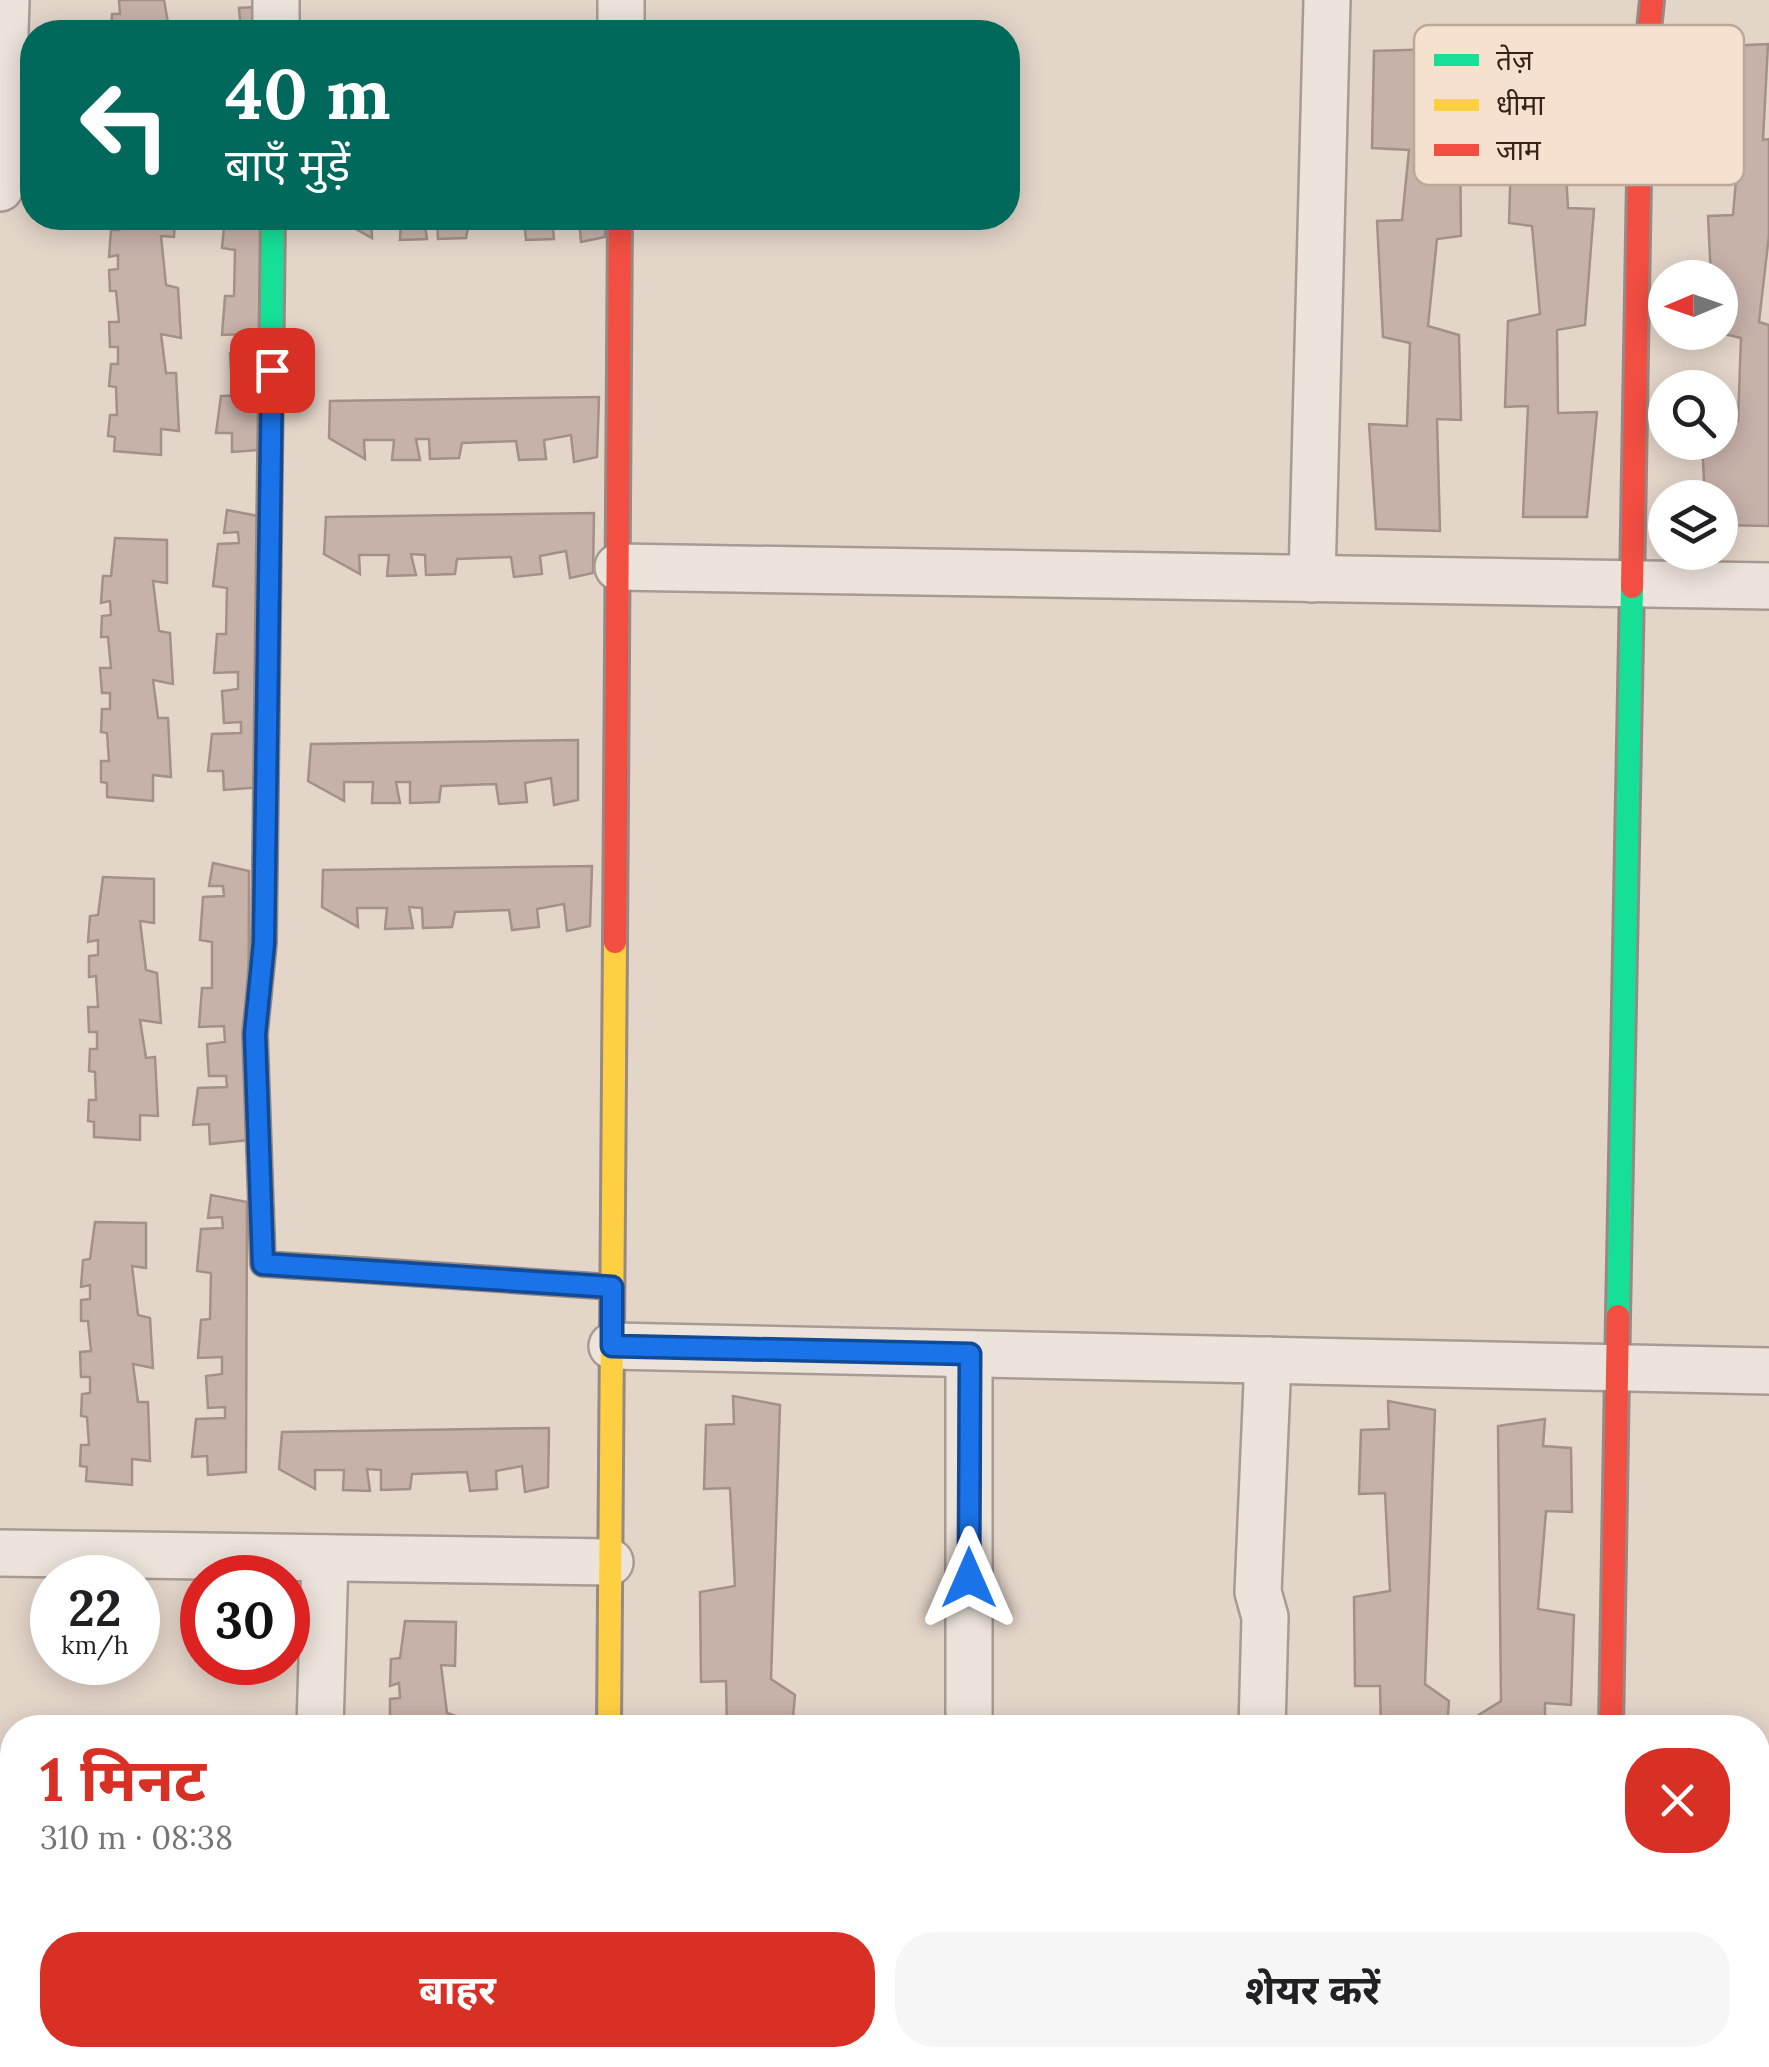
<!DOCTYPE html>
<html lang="hi">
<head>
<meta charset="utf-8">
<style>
  :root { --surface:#fff; --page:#f6f6f6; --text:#202124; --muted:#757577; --accent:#d93025 }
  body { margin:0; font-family:Lora,"Noto Sans Devanagari",serif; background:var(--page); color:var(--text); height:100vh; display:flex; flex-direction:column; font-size:38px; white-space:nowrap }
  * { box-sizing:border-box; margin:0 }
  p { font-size:32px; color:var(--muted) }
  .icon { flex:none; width:55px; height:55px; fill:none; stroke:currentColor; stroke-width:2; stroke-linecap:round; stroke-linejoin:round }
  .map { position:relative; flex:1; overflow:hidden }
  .drawer { position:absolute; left:0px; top:1715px; width:1770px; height:352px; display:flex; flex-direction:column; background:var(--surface); border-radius:40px 40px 0 0; box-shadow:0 5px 25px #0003 }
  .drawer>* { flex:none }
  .banner { position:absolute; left:20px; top:20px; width:1000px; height:210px; border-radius:40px; box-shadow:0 5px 25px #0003; background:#00695c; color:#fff; overflow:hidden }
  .needle { width:65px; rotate:268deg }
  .fabs { position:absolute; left:1648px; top:260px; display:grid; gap:20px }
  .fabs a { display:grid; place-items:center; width:90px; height:90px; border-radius:50%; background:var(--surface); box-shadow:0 5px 25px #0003; font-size:50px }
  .speed { position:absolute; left:30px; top:1555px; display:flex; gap:20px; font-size:50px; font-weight:700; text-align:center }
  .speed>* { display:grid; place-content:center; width:130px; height:130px; border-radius:50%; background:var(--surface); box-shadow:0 5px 25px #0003; line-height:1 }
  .speed small { font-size:25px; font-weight:400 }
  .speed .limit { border:15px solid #d22; background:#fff; color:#111 }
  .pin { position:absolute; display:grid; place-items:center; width:85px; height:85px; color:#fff; margin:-42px; border-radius:20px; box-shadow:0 5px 15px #0006 }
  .me { position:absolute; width:110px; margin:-55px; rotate:0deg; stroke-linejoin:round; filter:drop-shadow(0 0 8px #0008) }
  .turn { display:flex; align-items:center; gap:35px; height:210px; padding:0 40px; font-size:45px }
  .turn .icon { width:130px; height:130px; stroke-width:2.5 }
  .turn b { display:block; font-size:70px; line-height:85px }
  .round { display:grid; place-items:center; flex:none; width:105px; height:105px; border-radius:40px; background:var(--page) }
  .overview { display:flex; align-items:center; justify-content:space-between; height:170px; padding:0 40px }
  h1 { font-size:60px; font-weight:700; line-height:75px; color:var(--accent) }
  .button { display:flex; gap:20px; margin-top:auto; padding:20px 40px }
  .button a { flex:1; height:115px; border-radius:40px; background:var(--accent); color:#fff; font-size:40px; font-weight:700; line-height:115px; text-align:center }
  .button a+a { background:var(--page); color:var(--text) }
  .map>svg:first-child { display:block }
  .building { fill:#c7b2aa; stroke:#a49089; stroke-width:2.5 }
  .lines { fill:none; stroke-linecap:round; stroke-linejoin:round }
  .street-casing { stroke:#a89b93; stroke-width:50 }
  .fast-casing { stroke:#988a83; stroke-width:28 }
  .slow-casing { stroke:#988a83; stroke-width:28 }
  .jam-casing { stroke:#988a83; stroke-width:28 }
  .street { stroke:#ece3db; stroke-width:45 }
  .fast { stroke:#16e098; stroke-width:22 }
  .slow { stroke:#ffcf43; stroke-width:22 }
  .jam { stroke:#f24e42; stroke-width:22 }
  .route-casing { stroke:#114b97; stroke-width:25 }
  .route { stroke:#1a73e8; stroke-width:18 }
  .key { fill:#f6e1ce; stroke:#bca898; stroke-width:2.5 }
  .key-label { font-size:28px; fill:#36221b }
</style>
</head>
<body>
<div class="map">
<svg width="1769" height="2067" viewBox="0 0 1769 2067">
  <rect width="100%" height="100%" fill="#e4d5c9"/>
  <g class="building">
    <polygon points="119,0 164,0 168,23 177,23 178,32 111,32 112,14 120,14"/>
    <polygon points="257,7 280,32 241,32 239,8"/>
    <polygon points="1537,36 1600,40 1600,136 1564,137 1568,208 1594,209 1585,325 1557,330 1558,413 1597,412 1587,517 1523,517 1528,406 1505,407 1508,321 1540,314 1532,226 1509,223 1512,126 1540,132"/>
    <polygon points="1768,44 1763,140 1769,139 1769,235 1759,322 1769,325 1769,526 1720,525 1720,498 1705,498 1702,442 1720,442 1720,420 1738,421 1741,338 1716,332 1720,332 1720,278 1711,278 1708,216 1733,215 1739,145 1703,143 1705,47"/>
    <polygon points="1437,49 1432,145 1460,140 1461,236 1437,239 1428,326 1459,335 1461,420 1437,419 1440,531 1376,529 1369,424 1407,426 1410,343 1383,337 1377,221 1402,220 1409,150 1372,148 1374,51"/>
    <polygon points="121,218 175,218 174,237 161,236 166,285 178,288 181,338 161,334 166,373 176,373 179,431 161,429 161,455 114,451 115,437 108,436 110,415 117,415 116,387 109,386 111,364 118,364 118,347 110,347 109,322 119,322 116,291 110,291 109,270 118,269 118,255 109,257 111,230 119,230"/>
    <polygon points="225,218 271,218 271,449 232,452 232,433 216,433 221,396 249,395 249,384 232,385 230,353 247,351 247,334 222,335 225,296 234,296 235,250 222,248"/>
    <polygon points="336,218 565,218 552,220 554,239 526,240 524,221 469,223 466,238 438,239 437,219 424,219 427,239 400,240 401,219 371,219 372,238"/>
    <polygon points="579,218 605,218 605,237 581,242"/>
    <polygon points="599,397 597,457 574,462 571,435 544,440 546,459 519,460 516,441 462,443 459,458 430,459 429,439 416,439 420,460 392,460 394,440 364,440 365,459 329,438 330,401"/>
    <polygon points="227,510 263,517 262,787 224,790 223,771 208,771 212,734 241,733 241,722 224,723 222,691 238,689 238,672 214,673 217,634 226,634 227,588 213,586 218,544 239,543 238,532 224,533"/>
    <polygon points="594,513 593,573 570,578 566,551 540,556 542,574 514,577 511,557 457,559 455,574 426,575 425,555 411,554 416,575 387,576 389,555 359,555 360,574 324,554 326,517"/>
    <polygon points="115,538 167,540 167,583 153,581 159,631 170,633 173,684 153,680 158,718 168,718 171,777 153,775 153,801 107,797 107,783 101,782 101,761 109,761 107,733 101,732 102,709 110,709 110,693 102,693 100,668 111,668 108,637 101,637 102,616 111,615 110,601 101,603 103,576 111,576"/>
    <polygon points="578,740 578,800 554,805 551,778 525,783 527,802 499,804 496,784 441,786 439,802 410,803 410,782 396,782 400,803 372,803 373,782 344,782 344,801 308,781 311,744"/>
    <polygon points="213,863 249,871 248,1140 210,1144 209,1124 193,1125 198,1088 227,1087 226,1076 209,1076 207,1044 225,1042 224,1026 199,1027 202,988 212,988 212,942 200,940 203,897 224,896 223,886 209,886"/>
    <polygon points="592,866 590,926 567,931 564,904 537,909 539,927 512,930 509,910 455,912 452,927 423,928 422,908 409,907 413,928 385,929 387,908 357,908 358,927 322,907 323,870"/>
    <polygon points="103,877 154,879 154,923 140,921 146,970 157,973 161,1023 140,1020 146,1058 155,1057 158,1116 140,1115 140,1140 94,1137 94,1122 88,1121 89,1100 96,1100 95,1072 89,1071 90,1049 97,1049 97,1032 89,1032 88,1007 98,1007 96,976 89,977 89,956 98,955 98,940 88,942 90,916 98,915"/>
    <polygon points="211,1195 247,1202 246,1472 208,1475 207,1456 192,1457 196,1419 225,1418 225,1407 208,1408 206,1376 222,1374 222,1357 198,1358 201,1320 210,1319 211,1273 197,1271 201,1229 223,1228 222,1217 208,1218"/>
    <polygon points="95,1222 146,1223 146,1268 132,1266 138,1315 150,1318 153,1368 133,1364 138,1402 148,1402 150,1461 132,1459 132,1485 86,1481 87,1467 80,1466 81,1445 89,1445 87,1417 81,1416 82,1394 90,1393 90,1377 81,1377 80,1352 91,1351 88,1321 81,1321 81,1300 90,1299 90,1285 81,1287 83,1260 90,1259"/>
    <polygon points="733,1396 780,1405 771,1679 795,1695 792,1728 727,1728 726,1681 701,1682 700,1592 735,1586 730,1488 704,1489 706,1425 734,1424"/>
    <polygon points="1388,1401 1435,1410 1425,1684 1449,1701 1447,1728 1381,1728 1380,1686 1355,1686 1354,1597 1390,1591 1385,1493 1359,1494 1361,1430 1389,1429"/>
    <polygon points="1545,1419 1543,1446 1571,1448 1572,1512 1546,1511 1538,1609 1574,1615 1571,1705 1545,1703 1545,1728 1478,1728 1477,1716 1501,1701 1498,1426"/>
    <polygon points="549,1428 548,1487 525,1492 522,1466 496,1471 497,1489 470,1491 467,1472 412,1474 410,1489 381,1490 381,1470 367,1469 370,1491 343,1490 344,1470 315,1470 315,1489 279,1469 282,1432"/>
    <polygon points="405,1621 456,1622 455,1666 441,1665 447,1713 459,1717 459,1728 398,1728 397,1720 390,1720 390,1699 400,1698 399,1683 390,1686 391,1659 400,1658"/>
    <polygon points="74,2055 124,2055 123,2067 73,2067"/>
    <polygon points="522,2055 574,2055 573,2067 520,2067"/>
    <rect x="680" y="2055" width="61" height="12"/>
    <polygon points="871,2055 917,2055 918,2067 857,2067 857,2059"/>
  </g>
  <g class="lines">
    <g class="street-casing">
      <g id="street">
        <polyline points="276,32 276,0"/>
        <polyline points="621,32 621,0"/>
        <polyline points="0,188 6,0"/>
        <polyline points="618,567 1769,586"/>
        <polyline points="1312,579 1327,0"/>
        <polyline points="612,1346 1769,1371"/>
        <polyline points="0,1553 610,1562"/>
        <polyline points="320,1728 325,1558"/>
        <polyline points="969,1728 969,1354"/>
        <polyline points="1262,1728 1265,1617 1258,1592 1268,1360"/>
        <polyline points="309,2067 309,2055"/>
        <polyline points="607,2067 607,2055"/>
        <polyline points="968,2067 969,2055"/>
        <polyline points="1604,2067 1604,2055"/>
      </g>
    </g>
    <g class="fast-casing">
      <g id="fast">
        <polyline points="265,863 273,218"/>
        <polyline points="361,1270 612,1287"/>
        <polyline points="1618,1316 1632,587"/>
      </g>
    </g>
    <g class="slow-casing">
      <g id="slow">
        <polyline points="265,863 264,943 255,1034 263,1264 361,1270"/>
        <polyline points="609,1728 615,942"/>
      </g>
    </g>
    <g class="jam-casing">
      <g id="jam">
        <polyline points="1632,587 1640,120 1652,0"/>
        <polyline points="615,942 620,218"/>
        <polyline points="1611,1728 1618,1316"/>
      </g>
    </g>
    <use href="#street" class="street"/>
    <use href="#fast" class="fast"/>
    <use href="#slow" class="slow"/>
    <use href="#jam" class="jam"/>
  </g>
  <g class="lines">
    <g class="route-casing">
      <polyline id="route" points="272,370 264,943 255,1034 263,1264 612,1287 612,1346 970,1354 969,1578"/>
    </g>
    <use href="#route" class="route"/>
  </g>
  <rect x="1414" y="25" width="330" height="160" rx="15" class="key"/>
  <rect x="1434" y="54" width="45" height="12" fill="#16e098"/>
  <rect x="1434" y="99" width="45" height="12" fill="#ffcf43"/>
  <rect x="1434" y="144" width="45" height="12" fill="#f24e42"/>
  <g class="key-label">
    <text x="1496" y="70">तेज़</text>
    <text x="1496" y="115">धीमा</text>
    <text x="1496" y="160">जाम</text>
  </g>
</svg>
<div class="fabs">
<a><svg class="needle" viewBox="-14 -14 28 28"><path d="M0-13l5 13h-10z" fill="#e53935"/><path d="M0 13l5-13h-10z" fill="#757577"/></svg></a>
<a><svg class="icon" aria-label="search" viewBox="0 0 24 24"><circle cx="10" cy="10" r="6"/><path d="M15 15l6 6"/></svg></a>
<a><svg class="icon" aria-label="layers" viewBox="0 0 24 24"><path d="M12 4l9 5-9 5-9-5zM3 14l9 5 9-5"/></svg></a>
</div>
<div class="speed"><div>22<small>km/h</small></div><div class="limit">30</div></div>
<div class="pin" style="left:272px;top:370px;background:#d93025"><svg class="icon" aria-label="arrive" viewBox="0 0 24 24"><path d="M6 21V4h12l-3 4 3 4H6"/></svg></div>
<svg class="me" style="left:969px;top:1578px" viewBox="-20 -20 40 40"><path d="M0-17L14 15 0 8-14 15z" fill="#1a73e8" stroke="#fff" stroke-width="4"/></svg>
<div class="banner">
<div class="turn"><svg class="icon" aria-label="left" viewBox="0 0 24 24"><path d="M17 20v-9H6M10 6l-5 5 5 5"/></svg><div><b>40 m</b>बाएँ मुड़ें</div></div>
</div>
<section class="drawer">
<div class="overview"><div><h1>1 मिनट</h1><p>310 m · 08:38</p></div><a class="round" style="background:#d93025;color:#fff"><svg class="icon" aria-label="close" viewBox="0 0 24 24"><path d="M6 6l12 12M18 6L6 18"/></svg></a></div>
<div class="button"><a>बाहर</a><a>शेयर करें</a></div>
</section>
</div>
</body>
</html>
